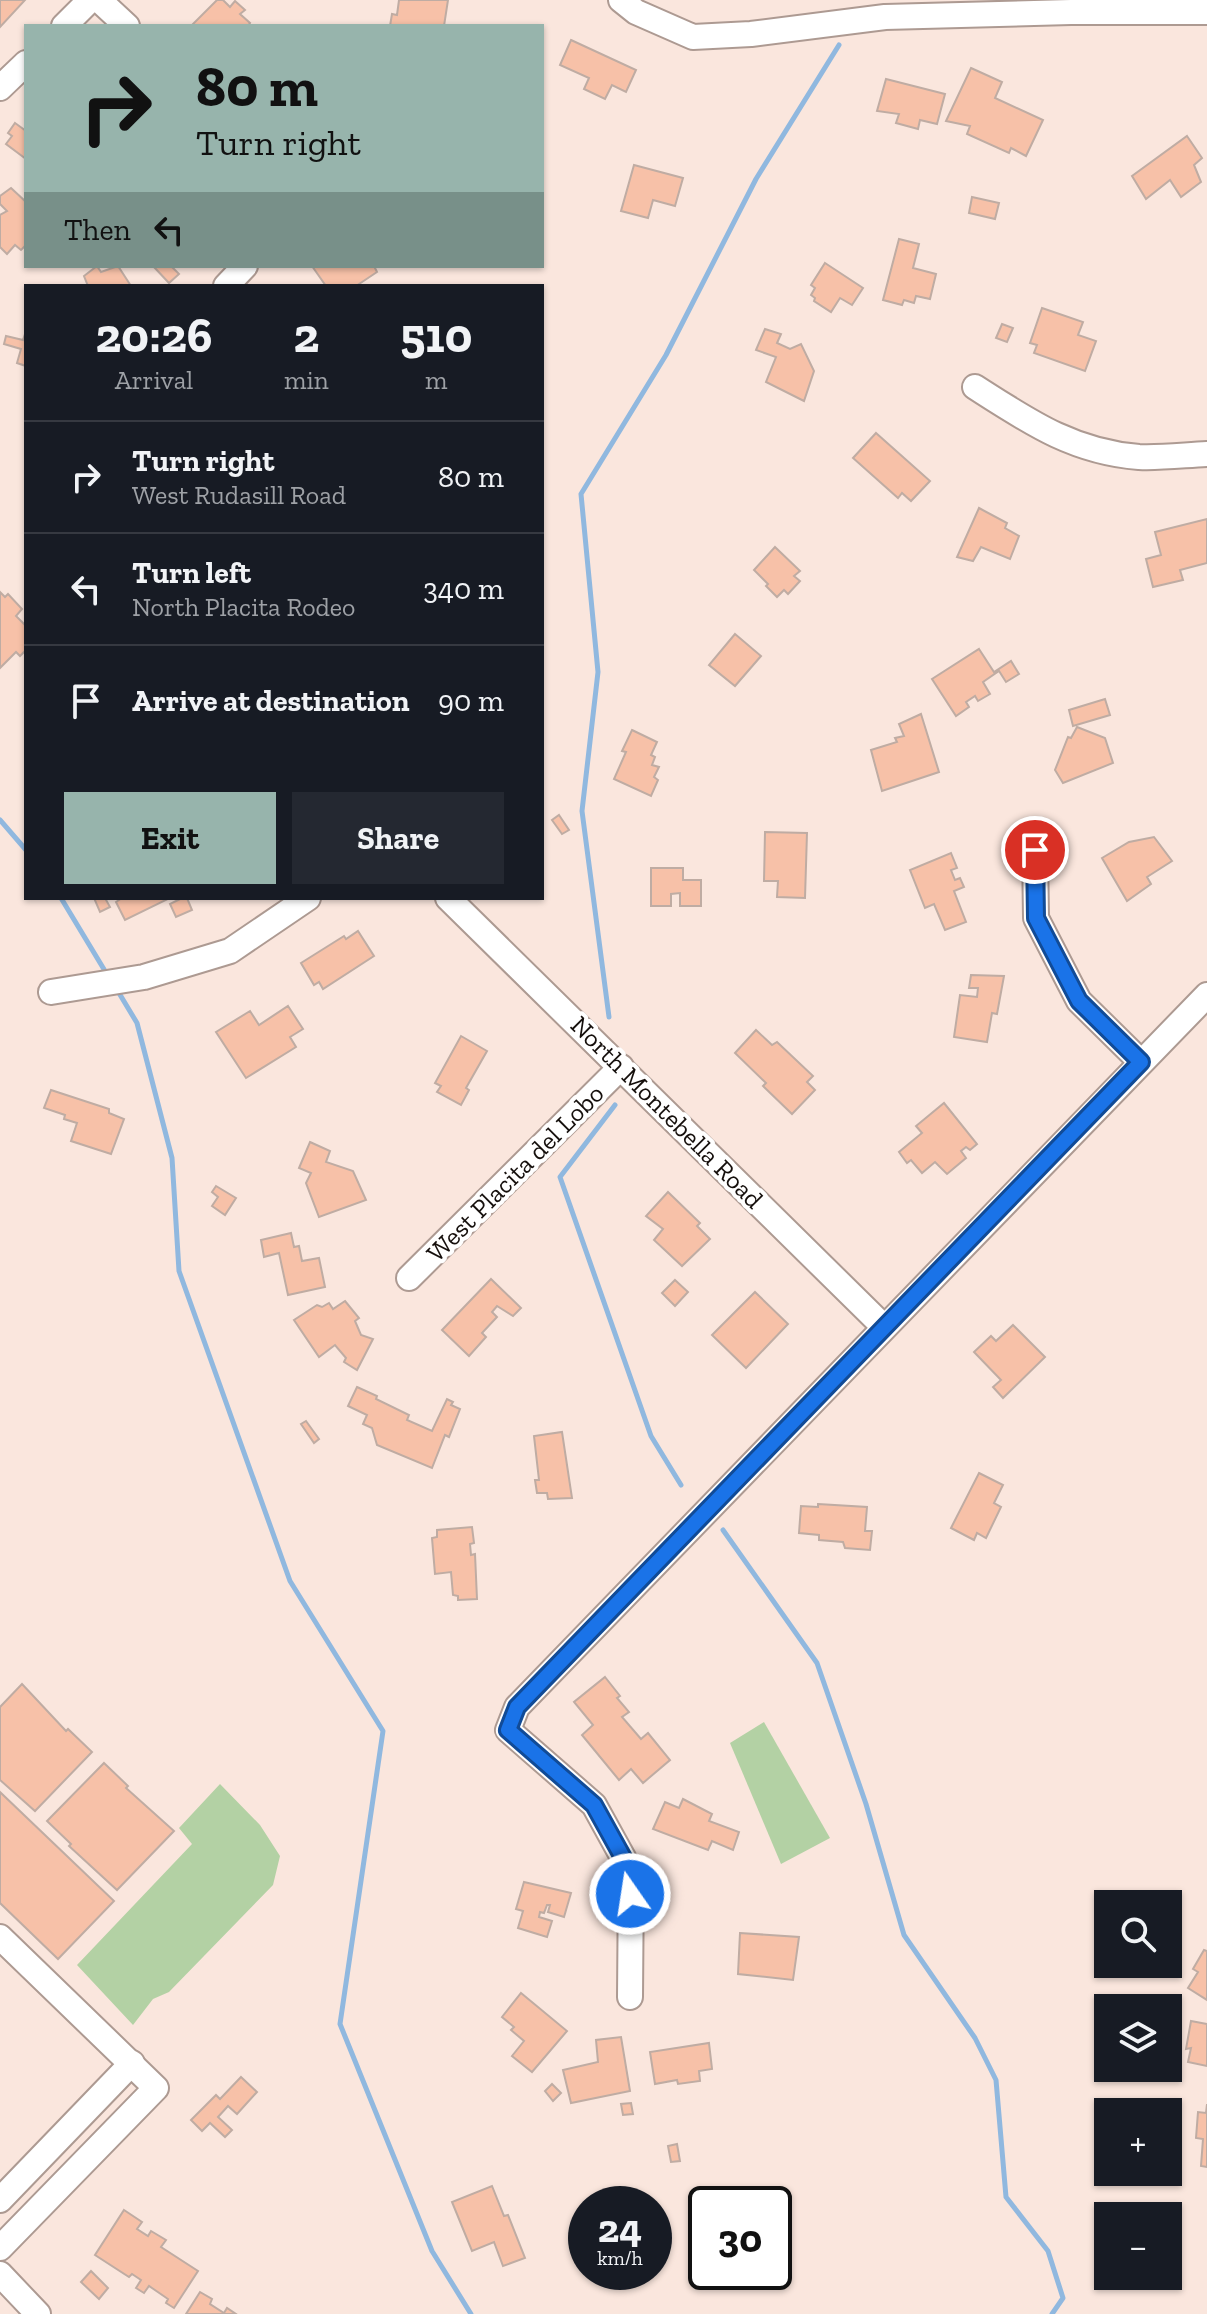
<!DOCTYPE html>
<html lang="en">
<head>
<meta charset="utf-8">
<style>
  :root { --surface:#171b24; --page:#242831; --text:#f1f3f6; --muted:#9ea1a6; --line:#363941; --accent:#97b4ac }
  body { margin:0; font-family:"Zilla Slab",serif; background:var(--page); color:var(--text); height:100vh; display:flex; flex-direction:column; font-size:30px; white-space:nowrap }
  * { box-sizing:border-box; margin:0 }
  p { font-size:26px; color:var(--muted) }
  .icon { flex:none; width:44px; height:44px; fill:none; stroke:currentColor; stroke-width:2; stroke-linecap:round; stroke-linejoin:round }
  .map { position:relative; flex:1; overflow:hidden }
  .sheet { position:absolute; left:24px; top:284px; width:520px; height:616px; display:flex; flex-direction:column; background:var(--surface); border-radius:0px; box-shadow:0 2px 6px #0004 }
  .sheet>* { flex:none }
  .banner { position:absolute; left:24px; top:24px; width:520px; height:244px; border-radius:0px; box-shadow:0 2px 6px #0004; background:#97b4ac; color:#111; overflow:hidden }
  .tools { position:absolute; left:1094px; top:1890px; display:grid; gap:16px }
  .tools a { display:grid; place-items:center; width:88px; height:88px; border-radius:0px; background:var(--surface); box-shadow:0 2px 6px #0004; font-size:40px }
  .speed { position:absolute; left:568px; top:2186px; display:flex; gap:16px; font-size:40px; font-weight:700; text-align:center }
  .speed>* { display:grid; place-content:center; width:104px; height:104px; border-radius:50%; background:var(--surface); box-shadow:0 2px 6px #0004; line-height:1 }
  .speed small { font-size:20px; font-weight:400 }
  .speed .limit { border:4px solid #111; border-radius:12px; background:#fff; color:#111 }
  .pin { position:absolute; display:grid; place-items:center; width:68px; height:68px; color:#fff; margin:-34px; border:4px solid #fff; border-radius:50%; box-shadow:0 2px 8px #0007 }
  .me { position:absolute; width:88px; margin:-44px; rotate:347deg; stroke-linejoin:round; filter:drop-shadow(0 0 6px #0008) }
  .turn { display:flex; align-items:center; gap:28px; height:168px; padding:0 40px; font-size:36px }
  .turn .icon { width:104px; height:104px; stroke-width:2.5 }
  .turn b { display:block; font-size:56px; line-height:68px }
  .then { display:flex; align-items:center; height:76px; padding:0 40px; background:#0003; gap:16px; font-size:30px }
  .eta { display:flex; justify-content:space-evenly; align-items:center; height:136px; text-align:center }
  .eta b { font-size:48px; font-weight:700; line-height:56px }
  .cta { display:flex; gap:16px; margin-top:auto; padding:16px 40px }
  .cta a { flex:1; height:92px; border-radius:0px; background:var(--accent); color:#111; font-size:32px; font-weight:700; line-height:92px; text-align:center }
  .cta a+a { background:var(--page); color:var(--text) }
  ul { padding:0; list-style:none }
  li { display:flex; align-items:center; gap:24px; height:112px; padding:0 40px; border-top:2px solid var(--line) }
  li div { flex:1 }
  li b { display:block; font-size:30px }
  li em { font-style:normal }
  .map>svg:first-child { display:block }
  .green { fill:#b3d1a4 }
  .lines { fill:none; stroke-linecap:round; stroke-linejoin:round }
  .stream { stroke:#90b8df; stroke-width:5 }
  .building { fill:#f7c1a8; stroke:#bfaca3; stroke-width:2 }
  .minor-casing { stroke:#ad9a92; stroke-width:28 }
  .minor { stroke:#fff; stroke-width:24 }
  .route-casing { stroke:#114b97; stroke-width:20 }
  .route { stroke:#1a73e8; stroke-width:14 }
  .labels { text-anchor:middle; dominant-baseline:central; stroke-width:8; stroke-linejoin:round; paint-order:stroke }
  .street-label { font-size:26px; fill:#150f0c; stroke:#fff }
</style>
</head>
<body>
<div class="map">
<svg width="1207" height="2314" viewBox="0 0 1207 2314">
  <rect width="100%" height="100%" fill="#fae6dd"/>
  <g class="green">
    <polygon points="764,1722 830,1838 781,1864 730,1743"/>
    <polygon points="220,1784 260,1825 280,1856 273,1885 169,1992 153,1999 133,2025 77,1965 192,1844 179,1828"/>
  </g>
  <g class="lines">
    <g class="stream">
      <polyline points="0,820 26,850"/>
      <polyline points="61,898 108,976"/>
      <polyline points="116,988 137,1023 172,1158 179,1271 290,1581 383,1731 340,2024 432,2251 471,2314"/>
      <polyline points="609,1017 582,811 598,672 581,494 666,355 756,179 839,45"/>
      <polyline points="615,1105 560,1177 651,1436 681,1485"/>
      <polyline points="723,1530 817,1663 866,1804 904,1935 975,2038 996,2080 1006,2197 1048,2251 1063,2298 1052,2314"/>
    </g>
  </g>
  <g class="building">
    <polygon points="0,0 25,0 0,27"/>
    <polygon points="217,0 223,0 230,7 235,1 245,10 240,14 250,23 248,26 191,26"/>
    <polygon points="399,0 448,0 444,26 390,26 392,14 397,15"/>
    <polygon points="571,40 636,70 626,92 612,85 605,99 584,89 589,78 560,65"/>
    <polygon points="971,68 1002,82 995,98 1043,120 1026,156 1011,148 1009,153 967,134 970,126 946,121"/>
    <polygon points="886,79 945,94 937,124 920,120 918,129 896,123 899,114 877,111"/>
    <polygon points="15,123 26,131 26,159 6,144 12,136 8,133"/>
    <polygon points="1187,136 1202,158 1194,165 1201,182 1181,197 1170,180 1146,199 1132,176"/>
    <polygon points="634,165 683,178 675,206 653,200 648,218 621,211"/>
    <polygon points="11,188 26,202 26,245 21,250 15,245 7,254 0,247 0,215 7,211 0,204 0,196"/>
    <polygon points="972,197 999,203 995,219 969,213"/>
    <polygon points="899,239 919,244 913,268 936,274 930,299 916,296 914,303 904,300 902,305 883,300"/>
    <polygon points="825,263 863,288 852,305 840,298 831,312 814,301 815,298 811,295 815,288 811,285"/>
    <polygon points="97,266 101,272 118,266 131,286 88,286 84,276"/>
    <polygon points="171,266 179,274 169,283 154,267"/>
    <polygon points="312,266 374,266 377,272 356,286 326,286"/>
    <polygon points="1042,308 1083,322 1078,335 1096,341 1085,371 1034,353 1037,345 1030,343"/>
    <polygon points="1002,324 1013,328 1007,342 996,338"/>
    <polygon points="765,329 781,334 777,343 790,349 801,344 814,371 804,401 766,382 776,357 756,350"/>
    <polygon points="26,331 26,366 17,363 21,349 4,344 6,336 23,340"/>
    <polygon points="876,433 930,481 911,501 902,493 898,498 853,458"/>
    <polygon points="979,508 1007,523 1005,528 1019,536 1010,559 981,547 973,561 957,557"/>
    <polygon points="1207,519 1207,563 1180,570 1183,580 1153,587 1146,559 1161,555 1155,532"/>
    <polygon points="775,547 800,571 794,576 800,581 788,594 784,590 777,597 766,586 768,584 754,570"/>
    <polygon points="0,592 5,597 8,594 22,609 16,616 26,626 26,650 20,656 16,652 0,668"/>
    <polygon points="735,634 761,656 735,686 709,665"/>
    <polygon points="979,649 994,672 1011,661 1019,674 1006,682 999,671 983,682 990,694 978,701 975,696 966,702 969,707 956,716 932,679"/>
    <polygon points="1105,699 1110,715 1073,726 1069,710"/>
    <polygon points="921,714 939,772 882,791 871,750 897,742 895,738 904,736 899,724"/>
    <polygon points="1077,727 1105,738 1113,763 1063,783 1055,770 1068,737 1071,738"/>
    <polygon points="632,730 657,742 651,755 655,757 652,765 659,767 654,777 658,780 651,796 614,779 626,752 622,751"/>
    <polygon points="559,815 569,830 562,834 552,820"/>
    <polygon points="765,832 807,833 805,898 777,897 778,881 764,881"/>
    <polygon points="1154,837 1172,861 1147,877 1151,884 1127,901 1102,858 1129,842"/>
    <polygon points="951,853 957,868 951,870 955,880 960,878 964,887 954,891 966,922 945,930 934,904 925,908 910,870"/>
    <polygon points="651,868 683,868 683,880 701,880 701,906 680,906 680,893 671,894 671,906 651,906"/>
    <polygon points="94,898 105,898 110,907 100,912"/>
    <polygon points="122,898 168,898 168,899 125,920 116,902"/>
    <polygon points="182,898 187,898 192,910 176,917 170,904"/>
    <polygon points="358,931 374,956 323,989 319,982 314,985 301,963 344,936 346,939"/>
    <polygon points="971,975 1004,976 997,1014 992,1013 987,1042 954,1037 960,995 977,997 978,988 969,988"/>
    <polygon points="288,1006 303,1029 290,1037 296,1047 246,1078 216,1032 250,1011 259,1025"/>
    <polygon points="756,1030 772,1045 777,1042 813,1076 807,1082 815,1090 792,1114 763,1086 766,1083 735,1053"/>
    <polygon points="461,1036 487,1051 466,1088 469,1090 461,1105 437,1092 441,1086 435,1083"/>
    <polygon points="51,1090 109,1109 109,1113 124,1119 111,1154 71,1141 77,1123 64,1119 65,1115 44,1108"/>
    <polygon points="944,1103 977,1144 970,1150 966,1147 961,1151 966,1158 947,1174 935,1162 922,1173 911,1160 907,1163 899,1152 922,1133 916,1126"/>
    <polygon points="310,1142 330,1151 326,1162 353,1171 366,1200 319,1217 306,1183 311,1173 299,1168"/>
    <polygon points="216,1186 236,1198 225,1215 212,1206 218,1197 212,1192"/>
    <polygon points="668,1192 700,1223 697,1226 710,1239 682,1266 654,1240 663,1229 646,1216"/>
    <polygon points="291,1233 294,1247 299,1246 302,1261 319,1258 325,1287 288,1295 279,1253 264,1257 261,1240"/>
    <polygon points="491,1279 521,1308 513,1316 497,1306 492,1312 497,1317 482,1333 486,1337 469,1356 442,1330"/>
    <polygon points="675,1280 688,1292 675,1306 662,1293"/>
    <polygon points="755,1292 788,1324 746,1368 712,1335"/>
    <polygon points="345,1301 359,1318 355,1321 361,1335 373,1339 357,1370 344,1362 346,1358 335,1345 319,1357 294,1320 317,1305 322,1307 329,1303 333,1309"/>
    <polygon points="1013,1325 1045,1357 1003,1398 993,1387 1001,1380 974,1352 991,1336 996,1341"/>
    <polygon points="357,1387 377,1396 376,1399 409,1415 407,1420 432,1431 447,1399 453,1402 451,1405 460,1409 449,1437 445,1435 432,1468 377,1445 372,1428 363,1424 367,1415 348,1406"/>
    <polygon points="306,1421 319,1439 314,1443 301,1424"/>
    <polygon points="562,1432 572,1498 548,1499 547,1493 537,1493 535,1480 539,1480 534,1436"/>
    <polygon points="979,1473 1003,1485 994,1503 1001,1507 986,1538 977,1533 974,1540 951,1528"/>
    <polygon points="818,1504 867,1507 865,1531 872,1531 870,1550 845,1548 843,1542 819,1540 819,1535 799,1533 801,1506 818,1507"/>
    <polygon points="472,1527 474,1543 470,1544 471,1555 475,1554 477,1599 458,1600 458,1596 453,1595 451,1572 435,1574 432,1538 437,1537 437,1530"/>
    <polygon points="605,1677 620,1696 617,1698 629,1712 622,1717 641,1739 648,1733 670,1760 643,1783 631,1769 619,1780 582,1735 593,1725 574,1702"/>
    <polygon points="22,1684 66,1731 68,1729 92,1752 35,1811 0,1780 0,1707"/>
    <polygon points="104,1763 128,1786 126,1788 174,1831 117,1890 69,1846 71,1844 47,1821"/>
    <polygon points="0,1792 114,1901 58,1959 0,1903"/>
    <polygon points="683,1799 712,1814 709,1821 739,1832 733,1850 712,1841 708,1850 653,1829 665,1802 679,1808"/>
    <polygon points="524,1882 571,1893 564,1917 548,1912 550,1905 547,1905 544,1913 540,1912 539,1917 552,1921 547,1937 518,1928 523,1911 516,1909"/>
    <polygon points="740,1933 799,1937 793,1980 738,1974"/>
    <polygon points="1204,1950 1207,1951 1207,2000 1188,1988 1198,1972 1193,1969"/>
    <polygon points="521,1993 567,2031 532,2072 512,2056 524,2041 511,2030 514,2027 502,2017"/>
    <polygon points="1191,2021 1207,2024 1207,2066 1188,2062 1191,2048 1186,2049"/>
    <polygon points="621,2037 630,2091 571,2103 563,2070 598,2062 596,2040"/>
    <polygon points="709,2043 712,2069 699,2071 700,2081 678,2084 677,2080 655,2084 650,2052"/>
    <polygon points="241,2077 257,2092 237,2114 228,2106 218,2117 232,2130 225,2137 210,2123 202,2131 191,2120 216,2095 220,2099"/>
    <polygon points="552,2084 561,2093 553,2101 545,2091"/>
    <polygon points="631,2103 633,2114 623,2115 621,2104"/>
    <polygon points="1207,2104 1207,2167 1201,2166 1203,2139 1196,2138 1198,2112 1206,2113"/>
    <polygon points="677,2144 680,2161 671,2162 668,2146"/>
    <polygon points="492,2186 504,2216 508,2215 525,2258 503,2266 494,2242 472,2251 452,2202"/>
    <polygon points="124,2210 142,2222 137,2229 148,2236 151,2231 166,2240 161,2247 198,2271 174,2308 166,2303 168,2299 149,2286 144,2293 136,2288 141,2280 132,2274 129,2277 95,2255"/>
    <polygon points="91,2271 108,2288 99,2299 81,2282"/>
    <polygon points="200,2292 212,2299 210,2304 224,2313 227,2308 236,2314 186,2314"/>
  </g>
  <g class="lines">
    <g class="minor-casing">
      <g id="minor">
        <polyline points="99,0 127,26"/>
        <polyline points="621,0 636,12 693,37 751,34 885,17 1071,12 1207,12"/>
        <polyline points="64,26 90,0"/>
        <polyline points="0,88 26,63"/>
        <polyline points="226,286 245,266"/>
        <path d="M975,387c53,34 98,65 164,70 22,1 46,-2 68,-3"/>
        <polyline points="1035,850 1036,918 1079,1001 1141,1062"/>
        <polyline points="448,898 884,1327"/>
        <polyline points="51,992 144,977 230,951 308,898"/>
        <polyline points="409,1278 621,1067"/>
        <polyline points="0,1937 156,2088 0,2248"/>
        <polyline points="630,1997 631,1872 594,1805 508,1730 517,1707 1207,995"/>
        <polyline points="0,2200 132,2063"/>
        <polyline points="0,2274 38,2314"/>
      </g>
    </g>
    <use href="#minor" class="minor"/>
  </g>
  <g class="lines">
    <g class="route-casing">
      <polyline id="route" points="630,1894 631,1872 594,1805 508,1730 517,1707 1141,1062 1079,1001 1036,918 1035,850"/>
    </g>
    <use href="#route" class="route"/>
  </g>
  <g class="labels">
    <g class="street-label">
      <text transform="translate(667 1112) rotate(45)">North Montebella Road</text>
      <text transform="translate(515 1173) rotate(-45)">West Placita del Lobo</text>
    </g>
  </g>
</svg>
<div class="tools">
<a><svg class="icon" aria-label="search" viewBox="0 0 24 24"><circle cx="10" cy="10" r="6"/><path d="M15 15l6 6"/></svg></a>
<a><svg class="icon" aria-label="layers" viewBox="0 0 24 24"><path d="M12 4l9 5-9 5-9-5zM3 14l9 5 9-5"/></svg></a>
<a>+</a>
<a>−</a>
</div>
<div class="speed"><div>24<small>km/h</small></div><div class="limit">30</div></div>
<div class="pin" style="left:1035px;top:850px;background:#d93025"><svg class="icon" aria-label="arrive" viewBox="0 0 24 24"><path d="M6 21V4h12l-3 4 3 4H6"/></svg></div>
<svg class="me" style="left:630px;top:1894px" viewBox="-20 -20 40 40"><circle r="17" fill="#1a73e8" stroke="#fff" stroke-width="3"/><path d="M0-11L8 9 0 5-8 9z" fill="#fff"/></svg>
<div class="banner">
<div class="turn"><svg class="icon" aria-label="right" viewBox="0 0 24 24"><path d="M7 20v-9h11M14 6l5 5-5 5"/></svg><div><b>80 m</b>Turn right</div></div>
<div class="then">Then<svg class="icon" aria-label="left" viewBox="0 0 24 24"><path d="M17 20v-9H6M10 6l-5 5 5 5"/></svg></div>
</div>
<section class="sheet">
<div class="eta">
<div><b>20:26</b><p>Arrival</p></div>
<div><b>2</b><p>min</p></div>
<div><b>510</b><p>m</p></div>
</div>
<ul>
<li><svg class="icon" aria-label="right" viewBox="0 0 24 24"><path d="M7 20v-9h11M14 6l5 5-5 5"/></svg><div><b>Turn right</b><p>West Rudasill Road</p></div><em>80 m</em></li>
<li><svg class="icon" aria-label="left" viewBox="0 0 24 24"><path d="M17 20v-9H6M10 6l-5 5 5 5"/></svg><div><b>Turn left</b><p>North Placita Rodeo</p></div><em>340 m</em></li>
<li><svg class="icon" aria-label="arrive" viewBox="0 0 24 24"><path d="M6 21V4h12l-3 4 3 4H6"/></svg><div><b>Arrive at destination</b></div><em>90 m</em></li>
</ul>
<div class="cta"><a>Exit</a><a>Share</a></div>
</section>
</div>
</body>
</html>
